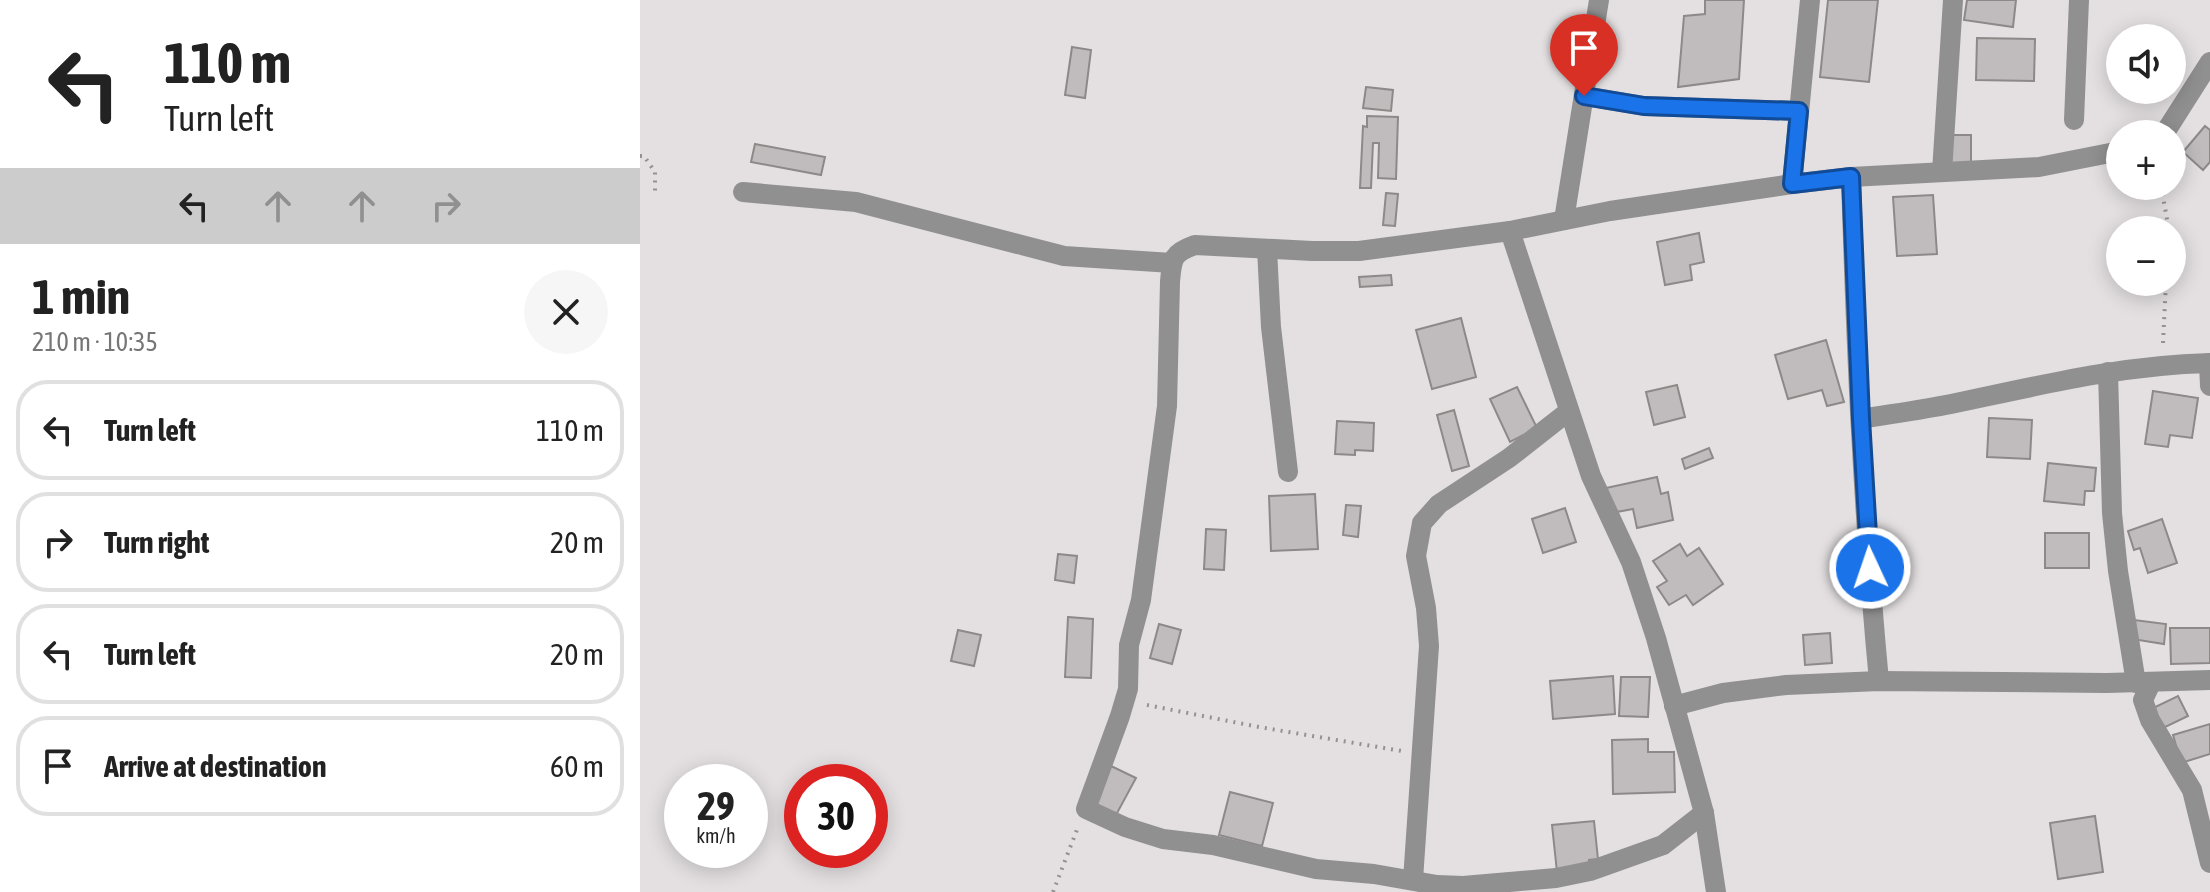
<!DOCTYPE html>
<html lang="en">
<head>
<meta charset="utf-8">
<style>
  :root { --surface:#fff; --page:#f6f6f6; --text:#222; --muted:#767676; --line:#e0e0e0 }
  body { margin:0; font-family:"Asap Condensed",sans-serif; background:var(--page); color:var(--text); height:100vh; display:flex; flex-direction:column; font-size:30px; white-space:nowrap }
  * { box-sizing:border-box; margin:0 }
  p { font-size:26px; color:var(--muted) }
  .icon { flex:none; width:44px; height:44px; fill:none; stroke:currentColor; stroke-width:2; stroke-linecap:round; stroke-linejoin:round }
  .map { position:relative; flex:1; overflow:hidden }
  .panel { display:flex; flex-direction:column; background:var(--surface); width:640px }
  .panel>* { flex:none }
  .banner { background:#fff; color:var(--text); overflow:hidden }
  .fabs { position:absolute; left:1466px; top:24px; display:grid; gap:16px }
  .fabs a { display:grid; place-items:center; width:80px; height:80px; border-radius:50%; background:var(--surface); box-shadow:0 4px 20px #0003; font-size:40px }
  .speed { position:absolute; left:24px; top:764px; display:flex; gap:16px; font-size:40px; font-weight:700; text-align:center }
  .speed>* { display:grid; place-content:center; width:104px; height:104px; border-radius:50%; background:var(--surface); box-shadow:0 4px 20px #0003; line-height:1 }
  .speed small { font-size:20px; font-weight:400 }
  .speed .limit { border:12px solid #d22; background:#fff; color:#111 }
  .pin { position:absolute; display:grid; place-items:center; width:68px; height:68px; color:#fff; margin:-82px -34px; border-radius:50% 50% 50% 0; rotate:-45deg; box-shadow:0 0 8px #0007 }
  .pin .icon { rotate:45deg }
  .me { position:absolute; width:88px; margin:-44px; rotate:357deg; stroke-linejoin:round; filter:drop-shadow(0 0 6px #0008) }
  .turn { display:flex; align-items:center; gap:28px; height:168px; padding:0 32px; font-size:36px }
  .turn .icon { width:104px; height:104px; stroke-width:2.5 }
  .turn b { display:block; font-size:56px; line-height:68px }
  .lanes { display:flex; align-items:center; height:76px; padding:0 32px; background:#0003; justify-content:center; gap:40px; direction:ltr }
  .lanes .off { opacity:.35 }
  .round { display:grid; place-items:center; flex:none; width:84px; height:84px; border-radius:42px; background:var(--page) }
  .headline { display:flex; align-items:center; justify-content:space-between; height:136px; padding:0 32px }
  h1 { font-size:48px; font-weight:700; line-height:60px }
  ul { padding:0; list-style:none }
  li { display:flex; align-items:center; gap:24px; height:100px; margin:0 16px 12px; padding:0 16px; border:4px solid var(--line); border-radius:32px }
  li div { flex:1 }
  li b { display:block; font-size:30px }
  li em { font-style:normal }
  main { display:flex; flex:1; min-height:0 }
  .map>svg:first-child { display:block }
  .building { fill:#c0bbbc; stroke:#8d8989; stroke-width:2 }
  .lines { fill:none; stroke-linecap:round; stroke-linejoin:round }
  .path { stroke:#949193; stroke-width:4; stroke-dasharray:2 6; stroke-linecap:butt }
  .minor { stroke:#919091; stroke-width:20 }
  .route-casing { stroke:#114b97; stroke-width:20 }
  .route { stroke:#1a73e8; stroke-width:14 }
</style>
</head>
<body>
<main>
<section class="panel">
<div class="banner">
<div class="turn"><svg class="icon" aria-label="left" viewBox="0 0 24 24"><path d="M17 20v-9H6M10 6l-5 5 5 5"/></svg><div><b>110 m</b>Turn left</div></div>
<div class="lanes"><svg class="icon" aria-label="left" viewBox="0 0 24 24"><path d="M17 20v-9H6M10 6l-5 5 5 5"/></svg><svg class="icon off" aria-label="ahead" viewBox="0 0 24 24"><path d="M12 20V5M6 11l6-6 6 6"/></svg><svg class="icon off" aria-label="ahead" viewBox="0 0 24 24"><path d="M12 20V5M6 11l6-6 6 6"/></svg><svg class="icon off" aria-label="right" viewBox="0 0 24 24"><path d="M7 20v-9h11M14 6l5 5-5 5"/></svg></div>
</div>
<div class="headline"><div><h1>1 min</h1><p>210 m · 10:35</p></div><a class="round"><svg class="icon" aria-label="close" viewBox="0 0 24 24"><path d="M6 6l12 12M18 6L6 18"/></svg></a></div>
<ul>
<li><svg class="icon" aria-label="left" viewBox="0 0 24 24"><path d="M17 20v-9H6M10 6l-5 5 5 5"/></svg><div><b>Turn left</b></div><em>110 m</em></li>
<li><svg class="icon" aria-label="right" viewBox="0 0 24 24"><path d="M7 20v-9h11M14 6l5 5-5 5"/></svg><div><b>Turn right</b></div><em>20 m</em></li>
<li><svg class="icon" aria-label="left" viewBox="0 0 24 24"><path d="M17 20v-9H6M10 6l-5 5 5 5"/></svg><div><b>Turn left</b></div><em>20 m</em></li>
<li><svg class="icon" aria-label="arrive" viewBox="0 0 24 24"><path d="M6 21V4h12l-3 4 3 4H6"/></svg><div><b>Arrive at destination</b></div><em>60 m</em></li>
</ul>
</section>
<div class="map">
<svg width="1570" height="892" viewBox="0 0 1570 892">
  <rect width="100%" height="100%" fill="#e4e0e2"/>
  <g class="building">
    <polygon points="1065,0 1104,0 1099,79 1038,87 1044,16 1065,14"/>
    <polygon points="1188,0 1238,0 1229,82 1180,77"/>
    <polygon points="1327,0 1376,0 1373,27 1324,20"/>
    <polygon points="1337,38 1395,39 1394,81 1336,80"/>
    <polygon points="432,47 451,50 445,98 425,95"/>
    <polygon points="726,87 753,90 751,111 723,108"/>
    <polygon points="727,116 758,117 756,179 738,178 739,143 733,143 731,188 720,188 723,126 727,127"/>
    <polygon points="1565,126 1570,130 1570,162 1563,170 1543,152"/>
    <polygon points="1311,135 1331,135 1331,167 1311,168"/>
    <polygon points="115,144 185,157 181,175 111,162"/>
    <polygon points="746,193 758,194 755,226 743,225"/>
    <polygon points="1293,195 1297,254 1257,256 1253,197"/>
    <polygon points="1059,233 1064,262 1050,265 1052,280 1025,285 1017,242"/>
    <polygon points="751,275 752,285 720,287 719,277"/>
    <polygon points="821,318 836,377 792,389 776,330"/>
    <polygon points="1186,340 1204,402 1187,406 1182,390 1148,399 1135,355"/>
    <polygon points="1037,385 1045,417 1014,425 1006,392"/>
    <polygon points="877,387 897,428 870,442 850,399"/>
    <polygon points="1513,391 1558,398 1552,438 1530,435 1528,447 1505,444"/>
    <polygon points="814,410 829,466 812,471 797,415"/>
    <polygon points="1349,418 1392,420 1390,459 1347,457"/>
    <polygon points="697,421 734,423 733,451 715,450 715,455 695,454"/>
    <polygon points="1069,448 1073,458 1045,469 1042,459"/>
    <polygon points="1408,463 1456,468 1454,491 1445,491 1444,505 1404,501"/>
    <polygon points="1017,477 1021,494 1028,492 1033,520 997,528 993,509 971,513 966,488"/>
    <polygon points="675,494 678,549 631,551 629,496"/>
    <polygon points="706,505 721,506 718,537 703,535"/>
    <polygon points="925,508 936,542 903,553 892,519"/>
    <polygon points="1522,519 1537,563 1508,573 1500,548 1494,550 1488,531"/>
    <polygon points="566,529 586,530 584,570 564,569"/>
    <rect x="1405" y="533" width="44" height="35"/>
    <polygon points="1040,544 1047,556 1059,548 1083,584 1053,605 1046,595 1029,605 1017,587 1027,581 1013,561"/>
    <polygon points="418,554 437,556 434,583 415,580"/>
    <polygon points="428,617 453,619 451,678 425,677"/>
    <polygon points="1494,620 1526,624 1524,644 1492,639"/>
    <polygon points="519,624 541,630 532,664 510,658"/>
    <polygon points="1530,628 1570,628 1570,663 1531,664"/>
    <polygon points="318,630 341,635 334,666 311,661"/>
    <polygon points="1190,633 1192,663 1165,665 1163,635"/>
    <polygon points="973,676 975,714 913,719 910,681"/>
    <polygon points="981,677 1010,677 1008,717 979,716"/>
    <polygon points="1538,696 1548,716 1519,730 1509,710"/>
    <polygon points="1570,724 1570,754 1541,763 1533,735"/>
    <polygon points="1008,739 1008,752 1034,752 1035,792 973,794 972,740"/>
    <polygon points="471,766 496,778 476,815 453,802"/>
    <polygon points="590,792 633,803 622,846 579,835"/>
    <polygon points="1455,816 1463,872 1418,879 1410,823"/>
    <polygon points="954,821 958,859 949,860 950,868 917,872 912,825"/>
  </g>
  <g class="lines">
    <g class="path">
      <polyline points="0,156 4,156 15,172 15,196"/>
      <polyline points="1521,186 1529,230"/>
      <polyline points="1523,343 1526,282"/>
      <polyline points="507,705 619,727 762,751"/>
      <polyline points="413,892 438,827"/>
    </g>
    <g class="minor">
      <polyline points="944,96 1004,106 1159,111"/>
      <polyline points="1434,120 1439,0"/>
      <polyline points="1522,134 1526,131 1570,62"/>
      <polyline points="1302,172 1313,0"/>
      <path d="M1211,177c5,168 12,336 28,504"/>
      <polyline points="1152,184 1170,0"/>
      <polyline points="103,192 216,202 424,256 532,263"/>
      <polyline points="924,220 959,0"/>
      <polyline points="870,231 951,476 991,562 1016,638 1064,813 1076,892"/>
      <polyline points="627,249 631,327 648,472"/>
      <polyline points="1569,363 1570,386"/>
      <polyline points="1468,372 1472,513 1478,571 1496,683"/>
      <path d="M1221,419c30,-5 60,-9 90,-15 86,-18 170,-39 259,-41"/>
      <polyline points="1511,683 1503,700 1510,720 1552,790 1570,863"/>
      <polyline points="1034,706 1083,693 1146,685 1239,681 1467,683 1570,680"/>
      <path d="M1064,813l-41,32 -73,26 -34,7 -93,8 -26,-1 -63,-11 -58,-5 -103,-24 -50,-6 -38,-12 -39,-18 34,-93 8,-27 1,-44 12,-45 26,-194 3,-124c2,-23 2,-29 25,-37l117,6h47l151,-20 100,-20 182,-27 59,-7 188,-10 81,-16"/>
      <polyline points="773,880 789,646 786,608 776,556 782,523 799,504 869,458 929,411"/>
    </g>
  </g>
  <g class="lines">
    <g class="route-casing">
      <polyline id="route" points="944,96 1004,106 1159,111 1152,184 1211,177 1221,419 1230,568"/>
    </g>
    <use href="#route" class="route"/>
  </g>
</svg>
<div class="fabs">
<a><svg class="icon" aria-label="sound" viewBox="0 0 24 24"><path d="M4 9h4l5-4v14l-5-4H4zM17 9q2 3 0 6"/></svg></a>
<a>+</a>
<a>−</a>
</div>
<div class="speed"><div>29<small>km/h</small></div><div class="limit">30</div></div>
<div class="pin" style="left:944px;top:96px;background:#d93025"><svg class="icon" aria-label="arrive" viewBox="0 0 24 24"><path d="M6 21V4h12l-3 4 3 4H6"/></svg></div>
<svg class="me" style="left:1230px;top:568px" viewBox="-20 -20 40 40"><circle r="17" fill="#1a73e8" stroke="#fff" stroke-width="3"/><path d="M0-11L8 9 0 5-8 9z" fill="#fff"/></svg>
</div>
</main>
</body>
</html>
